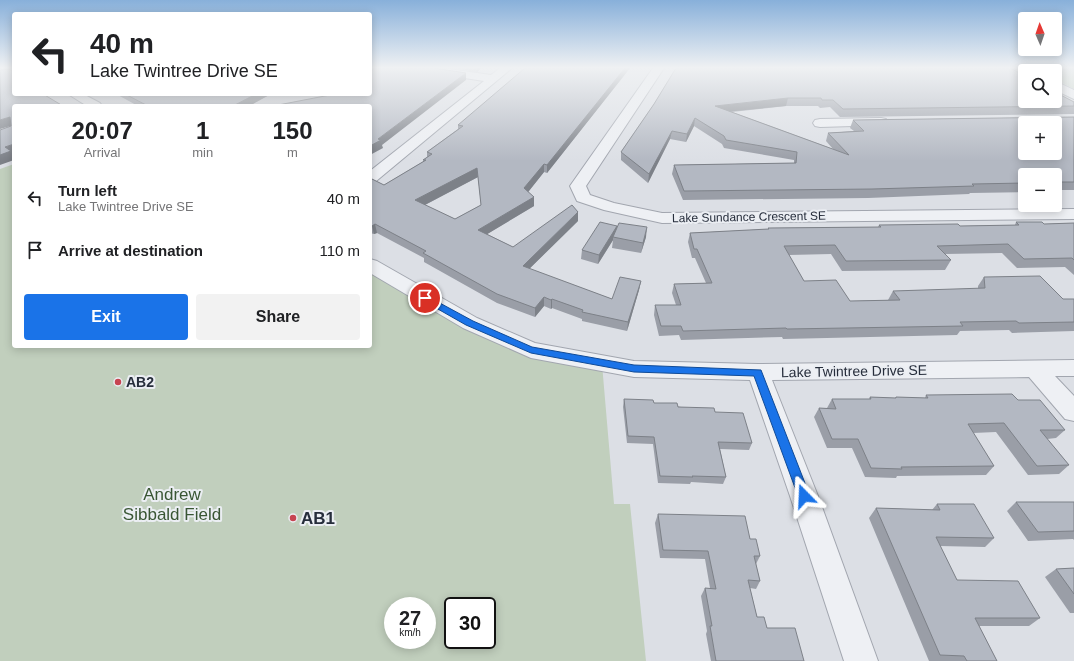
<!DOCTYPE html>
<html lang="en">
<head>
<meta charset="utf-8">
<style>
  :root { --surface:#fff; --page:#f2f2f2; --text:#202124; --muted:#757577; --accent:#1a73e8 }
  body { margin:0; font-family:Helvetica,sans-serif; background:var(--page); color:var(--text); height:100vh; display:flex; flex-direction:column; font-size:15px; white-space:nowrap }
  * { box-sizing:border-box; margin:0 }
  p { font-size:13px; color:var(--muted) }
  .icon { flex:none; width:22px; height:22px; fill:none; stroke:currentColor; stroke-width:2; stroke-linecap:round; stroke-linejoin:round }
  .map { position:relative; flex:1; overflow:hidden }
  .details { position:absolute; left:12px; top:104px; width:360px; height:244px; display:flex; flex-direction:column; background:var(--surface); border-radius:4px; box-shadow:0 2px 10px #0003 }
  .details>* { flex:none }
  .hud { position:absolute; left:12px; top:12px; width:360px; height:84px; border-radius:4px; box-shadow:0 2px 10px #0003; background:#fff; color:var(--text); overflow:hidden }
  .needle { width:26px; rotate:358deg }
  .controls { position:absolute; left:1018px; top:12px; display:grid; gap:8px }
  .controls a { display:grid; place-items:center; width:44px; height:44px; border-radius:4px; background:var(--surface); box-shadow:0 2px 10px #0003; font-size:20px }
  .speed { position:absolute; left:384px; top:597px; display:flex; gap:8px; font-size:20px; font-weight:700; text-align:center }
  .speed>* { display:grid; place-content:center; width:52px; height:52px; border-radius:50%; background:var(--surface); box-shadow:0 2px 10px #0003; line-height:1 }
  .speed small { font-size:10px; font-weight:400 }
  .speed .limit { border:2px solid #111; border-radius:6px; background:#fff; color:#111 }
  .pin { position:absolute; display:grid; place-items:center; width:34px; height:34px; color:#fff; margin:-17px; border:2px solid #fff; border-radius:50%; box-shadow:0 1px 4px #0007 }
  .me { position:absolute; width:44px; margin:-22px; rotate:339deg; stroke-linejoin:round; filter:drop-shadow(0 0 3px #0008) }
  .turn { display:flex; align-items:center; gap:14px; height:84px; padding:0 12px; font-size:18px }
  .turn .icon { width:52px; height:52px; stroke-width:2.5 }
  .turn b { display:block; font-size:28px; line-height:34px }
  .eta { display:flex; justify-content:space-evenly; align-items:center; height:68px; text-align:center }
  .eta b { font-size:24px; font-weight:800; line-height:28px }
  .primary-button { display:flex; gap:8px; margin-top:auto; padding:8px 12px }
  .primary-button a { flex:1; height:46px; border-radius:4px; background:var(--accent); color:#fff; font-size:16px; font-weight:800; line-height:46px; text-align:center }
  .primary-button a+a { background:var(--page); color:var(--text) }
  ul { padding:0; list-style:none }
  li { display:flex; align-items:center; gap:12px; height:52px; padding:0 12px }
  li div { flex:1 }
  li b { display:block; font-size:15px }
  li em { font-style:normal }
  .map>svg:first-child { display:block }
  .green { fill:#c1cfbd; fill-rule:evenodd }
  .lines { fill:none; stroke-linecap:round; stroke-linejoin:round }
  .minor-casing { stroke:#a2a6af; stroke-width:2 }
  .tertiary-casing { stroke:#a2a6af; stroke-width:2 }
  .minor { fill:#eef0f4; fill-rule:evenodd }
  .tertiary { fill:#eef0f4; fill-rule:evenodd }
  .wall { fill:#9a9ea7; fill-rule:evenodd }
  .shaded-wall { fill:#7d8188 }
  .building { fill:#b3b8c2; stroke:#7d8188; fill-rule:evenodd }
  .route { fill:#1a73e8; stroke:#114b97 }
  .poi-dot { fill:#c74451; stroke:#ebeef3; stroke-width:1.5 }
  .labels { text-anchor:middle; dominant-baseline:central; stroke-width:4; stroke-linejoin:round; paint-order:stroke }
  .far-street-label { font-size:12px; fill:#262d3b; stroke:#ebeef3 }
  .street-label { font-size:14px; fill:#262d3b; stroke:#ebeef3 }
  .poi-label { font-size:14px; font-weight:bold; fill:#262d3b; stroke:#ebeef3; text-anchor:start }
  .near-park-label { font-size:17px; fill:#395634; stroke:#ebeef3 }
  .near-poi-label { font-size:17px; font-weight:bold; fill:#262d3b; stroke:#ebeef3; text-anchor:start }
</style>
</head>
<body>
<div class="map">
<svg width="1074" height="661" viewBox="0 0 1074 661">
  <rect width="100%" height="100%" fill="#dcdfe5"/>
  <g class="green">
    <polygon points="1033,68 1074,68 1074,89 1055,79 1055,71 1038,71"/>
    <path d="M14,164v182h356v-81l100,58 132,41 12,140h16l16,157h-646v-492zM393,606h34v34h-34zM453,606h34v34h-34z"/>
  </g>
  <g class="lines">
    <g class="minor-casing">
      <g id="minor">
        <polygon points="14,68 14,74 0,77 0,71"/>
        <polygon points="414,68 442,68 491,75 500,68 512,68 375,182 370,184 370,171 484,81 419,71"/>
        <polygon points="653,68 664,68 586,186 590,195 614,203 662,213 1074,209 1074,219 662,223 604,210 577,201 570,186"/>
        <polygon points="68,94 83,94 100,103 102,106 87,106"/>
        <polygon points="881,118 886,119 888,122 886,125 820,127 815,126 813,123 815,120 820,119"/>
        <polygon points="370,259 377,261 477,318 535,343 634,361 758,364 1074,360 1074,376 1055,376 1074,396 1074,421 1065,419 1029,377 772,380 818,496 878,661 844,661 790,496 750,380 634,377 531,358 463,328 370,273"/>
      </g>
    </g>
    <g class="tertiary-casing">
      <g id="tertiary">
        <polygon points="1015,68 1030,68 1033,71 1025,71 1025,74"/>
        <polygon points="1055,81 1074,90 1074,99 1055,90"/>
      </g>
    </g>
    <use href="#minor" class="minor"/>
    <use href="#tertiary" class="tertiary"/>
  </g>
  <g class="wall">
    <polygon points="453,68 481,68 477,72"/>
    <path d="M630,68l-83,105 -3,-1 -16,20 6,5v9l-47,28 26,13 65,-26 -49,48 83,30 29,-18 -2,9 -12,41 -45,-10v-2l-30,-11 -1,1 -7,-3 -9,11 -38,-14 -73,-41v-4l-47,-25 -3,1 -4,-1v-55l14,7 40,-24 -1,-1 4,-3v-5l31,-23v-4zM478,177l3,28 -26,14 -30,-14z"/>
    <polygon points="676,68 1074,102 1074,114 840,117 830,107 820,108 818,106 786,106 732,112 833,149 826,141 828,133 854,131 850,128 853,120 1074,117 1074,190 1055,190 1055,175 1025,175 1025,192 970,193 969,194 868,198 683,200 672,174 674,165 794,163 794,160 724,148 722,144 694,126 686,142 670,139 648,183 621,160 621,152 654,104"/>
    <polygon points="116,94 271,94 249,106 138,106"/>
    <polygon points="1016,222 1044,224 1074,223 1074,275 1065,267 1017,268 1002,253 945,254 951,260 945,270 842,271 831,254 789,255 804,281 850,301 888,300 893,291 978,289 978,286 984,277 1063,299 1074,299 1074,331 1012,333 1009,330 960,331 957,335 783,339 782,337 681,340 679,335 659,336 654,315 655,305 676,305 672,293 674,284 706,283 695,258 692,258 688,242 690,233 768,229 768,228 878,227 879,225 960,226 1015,225"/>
    <polygon points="617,226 617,229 646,237 641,253 612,248 613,240 598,264 581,259 582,250"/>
    <polygon points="926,395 1018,400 1065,430 1056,438 1047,439 1069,465 1059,474 1028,475 996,432 973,433 994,466 986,475 897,476 896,478 865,477 852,448 827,448 814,417 819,408 827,408 832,399 869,399 870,397 895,398 896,397 925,398"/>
    <polygon points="624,399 654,403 715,412 752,443 749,450 720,449 726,477 723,484 691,482 690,484 658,483 653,444 627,443 623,407"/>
    <polygon points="1016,502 1074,502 1074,540 1073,539 1028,541 1007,511"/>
    <polygon points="937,504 994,538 985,547 940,546 957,580 1040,618 1029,626 979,626 997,661 929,661 869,518 876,508 932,510"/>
    <polygon points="658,514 750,539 760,556 756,564 760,581 756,589 750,588 757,617 767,628 804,661 711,661 706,634 707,631 701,596 705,588 710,588 705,559 660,558 655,523"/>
    <polygon points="1074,568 1074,613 1070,613 1045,577 1056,569"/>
  </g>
  <g class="shaded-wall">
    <polygon points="477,68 481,68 477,72"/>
    <polygon points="625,68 630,68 547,173 547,165"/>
    <polygon points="466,73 466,80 382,145 383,148 370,155 370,146 378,139"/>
    <polygon points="256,94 271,94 249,106 233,106"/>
    <polygon points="788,98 786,106 714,113 715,106"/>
    <polygon points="10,117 14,125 0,129 0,120"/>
    <polygon points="695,118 694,126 686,142 687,134"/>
    <polygon points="672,131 670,139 648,183 649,174"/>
    <polygon points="14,144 14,153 13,154 14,156 14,160 0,165 0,155 5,147"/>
    <polygon points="544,164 544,172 525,196 524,188"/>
    <polygon points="477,168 478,177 417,209 415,200"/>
    <polygon points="534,197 534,206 479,239 478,230"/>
    <polygon points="578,212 578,221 523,275 523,266"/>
    <polygon points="375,224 377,233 374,234 372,226"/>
    <polygon points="617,226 616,235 613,237 613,240 598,264 599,255"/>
    <polygon points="647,227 646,237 641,253 643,243"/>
    <polygon points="641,281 639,290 627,331 628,322"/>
    <polygon points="544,297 544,306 535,317 535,308"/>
    <polygon points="552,299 552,308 551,309 551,300"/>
  </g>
  <g class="building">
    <polygon points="370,68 434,68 466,73 378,139 381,140 370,146 370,106 273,106 330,95 332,94 370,94 370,71 374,69"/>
    <path d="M525,68h100l-78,97 -3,-1 -20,24 10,9 -56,33 35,17 59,-42 6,7 -55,54 89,33 8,-22 21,4 -13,41 -46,-10 1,-2 -31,-11 -1,1 -7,-3 -9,11 -38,-14 -74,-41 3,-2 -51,-27 -3,2 -2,-1v-47l14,7 42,-25h-3l9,-6 -5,-2 36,-26 -5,-1zM477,168l4,37 -26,14 -40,-19z"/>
    <path d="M676,68h334l15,8v25h30v-9l19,10v4l-231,3 -10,-9h-11l-1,-2h-33l-73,8 134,49 -21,-22 36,-2 -11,-11 221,-3v65h-19v-7h-30v8l-53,1 2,2 -102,3 -188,2 -10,-26 122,-2 1,-11 -71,-12 -2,-4 -29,-18 -8,16 -15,-3 -23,43 -28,-22 33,-48zM1025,123h30v30h-30z"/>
    <polygon points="9,69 14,72 14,94 35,94 36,95 37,94 43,94 63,106 14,106 14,144 5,147 11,151 0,155 0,130 11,126 10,117 0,120 0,70"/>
    <polygon points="125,94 256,94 233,106 148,106"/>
    <polygon points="600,222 617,226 599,255 582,250"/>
    <polygon points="1016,222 1042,222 1044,224 1074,223 1074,260 1072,258 1024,259 1008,244 937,246 951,260 846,261 835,245 784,246 804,281 836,280 850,301 900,300 893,291 985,288 984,277 1040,276 1063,299 1074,299 1074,322 1019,323 1016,321 960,322 963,326 787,329 786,328 683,331 681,326 661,326 655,305 681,305 674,284 712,283 697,249 694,249 690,233 769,229 768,228 881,227 879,225 958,224 960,226 1019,225"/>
    <polygon points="619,223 647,227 643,243 613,237"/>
    <polygon points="1012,394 1018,400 1040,400 1065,430 1040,430 1069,465 1037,466 1004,423 968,424 994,466 901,467 902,469 871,468 858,439 832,439 819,408 836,409 832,399 871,399 870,397 896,398 896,397 928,398 926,395"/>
    <polygon points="624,399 653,400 654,403 677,403 678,407 714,408 715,412 743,413 752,443 718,442 726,477 692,476 693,477 660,476 654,437 628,436"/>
    <polygon points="1016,502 1074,502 1074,531 1038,532"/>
    <polygon points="937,504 974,504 994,538 936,537 957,580 1018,581 1040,618 975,618 997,661 967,661 964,656 940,655 876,508 940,510"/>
    <polygon points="658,514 745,516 750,539 756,539 760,556 754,556 760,581 748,580 757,617 764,617 767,628 795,628 804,661 716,661 710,626 712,626 705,588 716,589 708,551 663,550"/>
    <polygon points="1074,568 1074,594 1056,569"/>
  </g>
  <linearGradient id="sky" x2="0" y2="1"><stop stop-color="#88b0da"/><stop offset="0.42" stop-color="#eff1f3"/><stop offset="1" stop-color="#eff1f3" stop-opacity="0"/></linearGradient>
  <rect width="1074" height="161" fill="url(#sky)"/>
  <polygon class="route" points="425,295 473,321 532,347 634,365 761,370 810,496 808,500 804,501 800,500 798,496 754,376 634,372 531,353 466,325 422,300 420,298 422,296"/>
  <g class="poi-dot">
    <circle cx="118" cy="382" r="4"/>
    <circle cx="293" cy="518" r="4"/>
  </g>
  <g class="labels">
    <g class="far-street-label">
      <text transform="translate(749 217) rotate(-1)">Lake Sundance Crescent SE</text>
    </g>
    <g class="street-label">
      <text transform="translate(854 371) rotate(-1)">Lake Twintree Drive SE</text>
    </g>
    <g class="poi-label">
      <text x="126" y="382">AB2</text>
    </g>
    <g class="near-park-label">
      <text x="172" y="494">Andrew<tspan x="172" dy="20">Sibbald Field</tspan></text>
    </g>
    <g class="near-poi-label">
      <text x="301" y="518">AB1</text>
    </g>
  </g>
</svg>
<div class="controls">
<a><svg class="needle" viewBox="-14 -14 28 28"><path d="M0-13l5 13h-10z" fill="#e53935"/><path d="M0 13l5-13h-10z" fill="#757577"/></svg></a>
<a><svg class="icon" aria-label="search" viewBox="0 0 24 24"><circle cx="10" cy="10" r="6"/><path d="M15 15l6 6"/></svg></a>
<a>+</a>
<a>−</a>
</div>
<div class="speed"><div>27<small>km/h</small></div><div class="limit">30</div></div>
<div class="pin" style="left:425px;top:298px;background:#d93025"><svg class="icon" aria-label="arrive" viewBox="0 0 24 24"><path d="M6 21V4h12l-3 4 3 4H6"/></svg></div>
<svg class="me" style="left:804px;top:496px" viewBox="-20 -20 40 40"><path d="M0-17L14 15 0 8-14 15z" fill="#1a73e8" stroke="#fff" stroke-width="4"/></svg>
<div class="hud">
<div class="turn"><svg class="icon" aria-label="left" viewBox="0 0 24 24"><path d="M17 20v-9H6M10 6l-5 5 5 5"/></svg><div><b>40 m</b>Lake Twintree Drive SE</div></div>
</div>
<section class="details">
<div class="eta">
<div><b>20:07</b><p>Arrival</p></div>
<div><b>1</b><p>min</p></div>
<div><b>150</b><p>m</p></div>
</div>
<ul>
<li><svg class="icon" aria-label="left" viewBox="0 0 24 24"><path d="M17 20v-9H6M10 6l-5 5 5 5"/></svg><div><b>Turn left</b><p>Lake Twintree Drive SE</p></div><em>40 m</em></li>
<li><svg class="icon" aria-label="arrive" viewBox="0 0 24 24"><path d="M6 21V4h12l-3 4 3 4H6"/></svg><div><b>Arrive at destination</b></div><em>110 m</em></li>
</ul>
<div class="primary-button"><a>Exit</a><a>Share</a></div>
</section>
</div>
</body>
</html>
